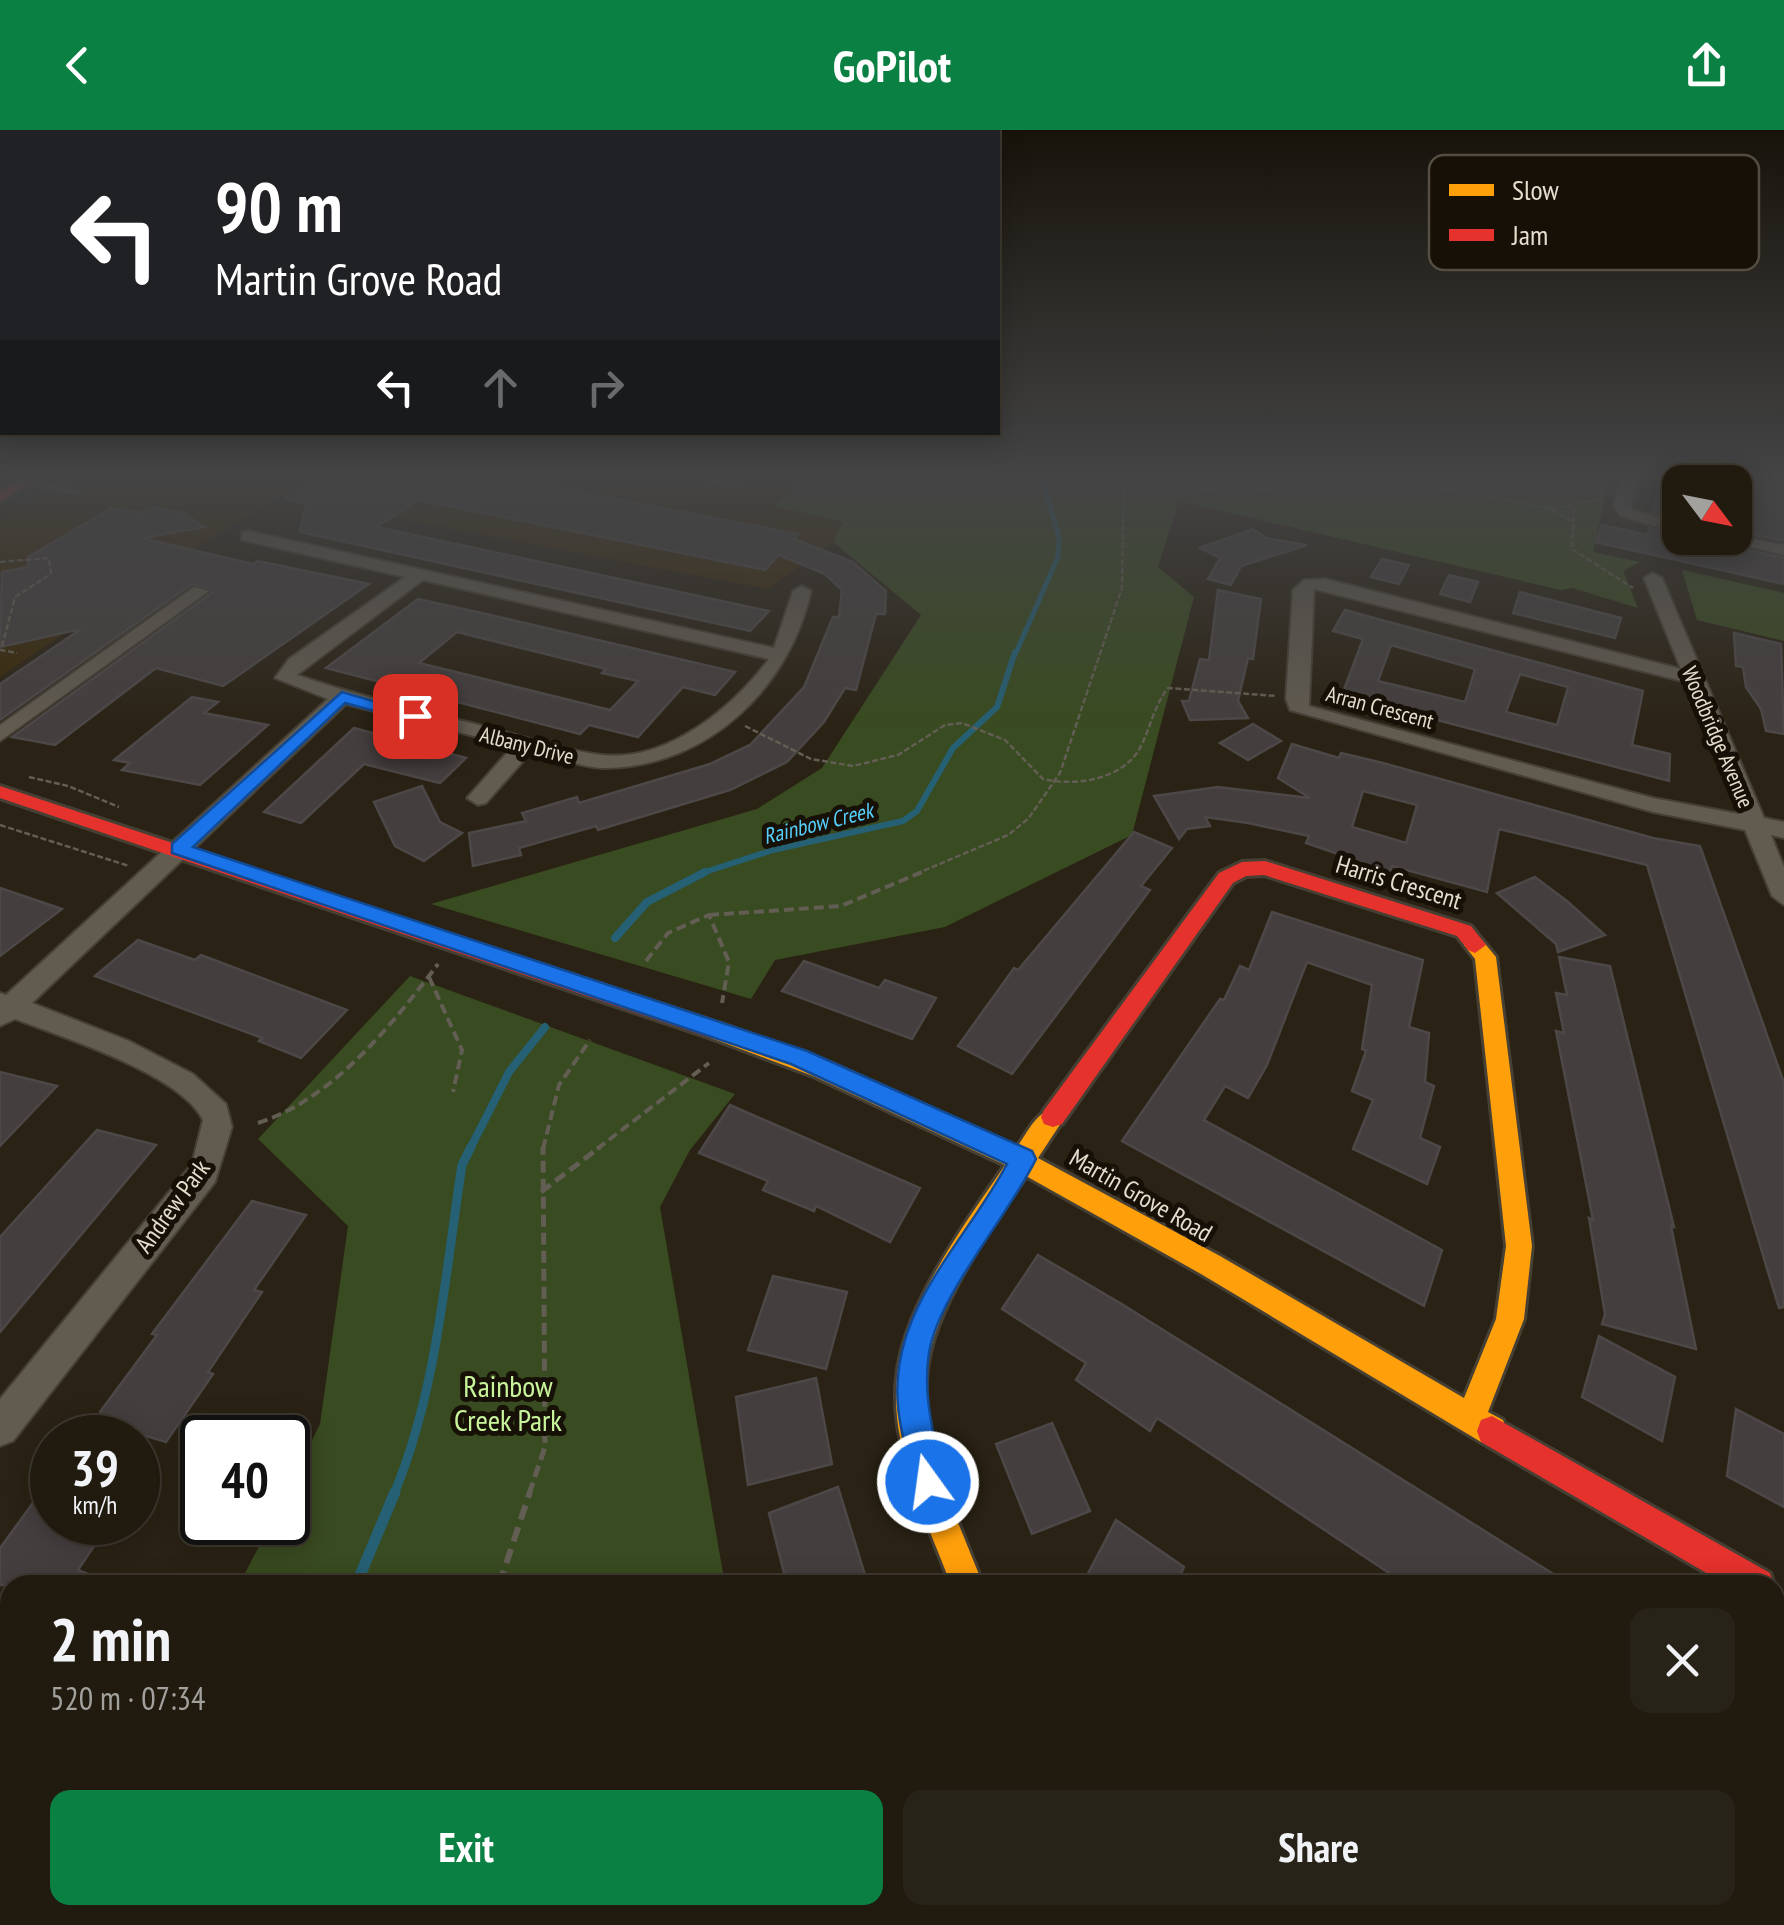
<!DOCTYPE html>
<html lang="en">
<head>
<meta charset="utf-8">
<style>
  :root { --surface:#201a0f; --page:#282318; --text:#f1f3f6; --muted:#a2a19e; --line:#3d382f; --accent:#0b8043 }
  body { margin:0; font-family:"PT Sans Narrow",sans-serif; background:var(--page); color:var(--text); height:100vh; display:flex; flex-direction:column; font-size:38px; white-space:nowrap }
  * { box-sizing:border-box; margin:0 }
  p { font-size:32px; color:var(--muted) }
  .icon { flex:none; width:55px; height:55px; fill:none; stroke:currentColor; stroke-width:2; stroke-linecap:round; stroke-linejoin:round }
  .map { position:relative; flex:1; overflow:hidden }
  .drawer { position:absolute; left:0px; top:1445px; width:1785px; height:350px; display:flex; flex-direction:column; background:var(--surface); border-radius:30px 30px 0 0; box-shadow:0 5px 25px #0003,0 0 0 2px var(--line) }
  .drawer>* { flex:none }
  .banner { position:absolute; left:0px; top:0px; width:1000px; height:305px; box-shadow:0 5px 25px #0003,0 0 0 2px var(--line); background:#202124; color:#fff; overflow:hidden }
  .needle { width:65px; rotate:122deg }
  .fabs { position:absolute; left:1662px; top:335px; display:grid; gap:20px }
  .fabs a { display:grid; place-items:center; width:90px; height:90px; border-radius:20px; background:var(--surface); box-shadow:0 5px 25px #0003,0 0 0 2px var(--line); font-size:50px }
  .speed { position:absolute; left:30px; top:1285px; display:flex; gap:20px; font-size:50px; font-weight:700; text-align:center }
  .speed>* { display:grid; place-content:center; width:130px; height:130px; border-radius:50%; background:var(--surface); box-shadow:0 5px 25px #0003,0 0 0 2px var(--line); line-height:1 }
  .speed small { font-size:25px; font-weight:400 }
  .speed .limit { border:5px solid #111; border-radius:15px; background:#fff; color:#111 }
  .pin { position:absolute; display:grid; place-items:center; width:85px; height:85px; color:#fff; margin:-42px; border-radius:20px; box-shadow:0 5px 15px #0006 }
  .me { position:absolute; width:110px; margin:-55px; rotate:346deg; stroke-linejoin:round; filter:drop-shadow(0 0 8px #0008) }
  .turn { display:flex; align-items:center; gap:35px; height:210px; padding:0 50px; font-size:45px }
  .turn .icon { width:130px; height:130px; stroke-width:2.5 }
  .turn b { display:block; font-size:70px; line-height:85px }
  .lanes { display:flex; align-items:center; height:95px; padding:0 50px; background:#0003; justify-content:center; gap:50px; direction:ltr }
  .lanes .off { opacity:.35 }
  .round { display:grid; place-items:center; flex:none; width:105px; height:105px; border-radius:20px; background:var(--page) }
  .summary { display:flex; align-items:center; justify-content:space-between; height:170px; padding:0 50px }
  h1 { font-size:60px; font-weight:700; line-height:75px }
  .action { display:flex; gap:20px; margin-top:auto; padding:20px 50px }
  .action a { flex:1; height:115px; border-radius:20px; background:var(--accent); color:#fff; font-size:40px; font-weight:700; line-height:115px; text-align:center }
  .action a+a { background:var(--page); color:var(--text) }
  header { display:flex; justify-content:space-between; align-items:center; height:130px; padding:0 50px; background:var(--accent); color:#fff; font-size:45px; font-weight:700 }
  .map>svg:first-child { display:block }
  .built { fill:#392909 }
  .green { fill:#394b20 }
  .lines { fill:none; stroke-linecap:round; stroke-linejoin:round }
  .stream-far4 { stroke:#266074; stroke-width:5 }
  .stream-far3 { stroke:#266074; stroke-width:6 }
  .stream-far2 { stroke:#266074; stroke-width:8 }
  .stream-far1 { stroke:#266074; stroke-width:9 }
  .stream { stroke:#266074; stroke-width:11 }
  .building { fill:#443f3e; stroke:#4d4848; stroke-width:2.5; fill-rule:evenodd }
  .lane-casing { stroke:#453f34; stroke-width:5 }
  .street-casing { stroke:#453f34; stroke-width:4 }
  .slow-casing { stroke:#453f34; stroke-width:6 }
  .jam-casing { stroke:#453f34; stroke-width:6 }
  .path-far3 { stroke:#635e53; stroke-width:2.5; stroke-dasharray:6 2.5; stroke-linecap:butt }
  .path-far2 { stroke:#635e53; stroke-width:4; stroke-dasharray:10 5; stroke-linecap:butt }
  .path-far1 { stroke:#635e53; stroke-width:5; stroke-dasharray:12 6; stroke-linecap:butt }
  .path { stroke:#635e53; stroke-width:6; stroke-dasharray:15 8; stroke-linecap:butt }
  .lane { fill:#615b50; fill-rule:evenodd }
  .street { fill:#615b50; fill-rule:evenodd }
  .slow { fill:#ff9f0a; fill-rule:evenodd }
  .jam { fill:#e5322d; fill-rule:evenodd }
  .route { fill:#1a73e8; stroke:#114b97; stroke-width:2.5 }
  .labels { text-anchor:middle; dominant-baseline:central; stroke-width:10; stroke-linejoin:round; paint-order:stroke }
  .far-street-label { font-size:22px; fill:#e5ddcd; stroke:#161006 }
  .far-water-label { font-size:22px; font-style:italic; fill:#57cefc; stroke:#161006 }
  .street-label { font-size:25px; fill:#e5ddcd; stroke:#161006 }
  .near-park-label { font-size:30px; fill:#c8f49b; stroke:#161006 }
  .key { fill:#161006; stroke:#544e42; stroke-width:2.5 }
  .key-label { font-size:28px; fill:#e5ddcd }
</style>
</head>
<body>
<header><svg class="icon" aria-label="back" viewBox="0 0 24 24"><path d="M15 5l-7 7 7 7"/></svg>GoPilot<svg class="icon" aria-label="share" viewBox="0 0 24 24"><path d="M12 15V3M7 8l5-5 5 5M5 13v7h14v-7"/></svg></header>
<div class="map">
<svg width="1784" height="1795" viewBox="0 0 1784 1795">
  <rect width="100%" height="100%" fill="#2a2214"/>
  <polygon class="built" points="73,348 803,348 775,375 844,393 833,412 768,459 280,366 140,452 0,547 0,390"/>
  <g class="green">
    <polygon points="803,348 1609,348 1593,422 1640,432 1623,441 1638,478 1572,458 1561,460 1179,371 1158,437 1194,467 1132,705 945,797 775,830 751,869 431,774 757,679 822,638 921,485 833,412 843,392 774,376"/>
    <polygon points="1682,440 1784,463 1784,511 1697,490"/>
    <polygon points="410,846 735,964 690,1020 660,1077 725,1455 239,1455 271,1393 288,1392 288,1359 320,1294 348,1096 258,1009"/>
    <polygon points="38,1785 818,1785 827,1795 32,1795"/>
  </g>
  <g class="lines">
    <polyline class="stream-far4" points="1015,525 1058,427 1059,407 1042,348"/>
    <polyline class="stream-far3" points="699,744 773,720 903,691 917,681 953,618 997,577 1015,522"/>
    <g class="stream-far2">
      <polyline points="615,808 647,772 705,742"/>
      <polyline points="470,1019 509,942 545,897"/>
    </g>
    <path class="stream-far1" d="M394,1364c43,-103 51,-219 68,-329l9,-18"/>
    <g class="stream">
      <polyline points="356,1455 395,1362"/>
      <polyline points="215,1795 219,1785"/>
    </g>
  </g>
  <g class="building">
    <polygon points="321,348 505,348 798,404 794,409 853,432 886,461 885,484 876,484 856,560 845,558 824,592 787,632 730,660 598,700 596,696 519,718 521,725 473,736 469,703 526,691 522,683 577,667 579,673 710,634 750,615 804,557 833,487 839,487 842,460 825,444 779,425 765,440 419,370 377,397 769,481 750,501 300,402 306,373 285,369"/>
    <polygon points="1661,348 1680,348 1680,389 1653,382"/>
    <polygon points="1735,348 1784,357 1784,411 1735,401"/>
    <polygon points="150,377 183,383 204,397 142,408 253,434 258,431 369,454 223,556 156,538 55,615 12,607 213,462 192,454 0,590 0,554 81,499 0,517 2,442 28,437 28,427 112,378 141,383"/>
    <polygon points="1602,395 1648,405 1649,398 1680,406 1680,413 1694,416 1735,425 1735,417 1784,428 1784,454 1596,412"/>
    <polygon points="1253,399 1266,408 1307,415 1241,436 1231,455 1208,449 1220,428 1200,418"/>
    <polygon points="1382,429 1409,435 1399,454 1371,447"/>
    <polygon points="1449,445 1478,452 1470,472 1440,464"/>
    <polygon points="1218,460 1261,469 1253,529 1248,528 1238,571 1248,588 1190,590 1182,571 1189,571 1200,529 1209,530"/>
    <polygon points="1520,462 1621,488 1615,508 1513,483"/>
    <path d="M418,469l68,15 249,58 -20,23 -32,-8 -45,50 -49,-12 -9,9 -254,-66zM457,502l149,37 -4,4 36,8 -28,29 -191,-47z"/>
    <path d="M1345,480l298,81 -11,54 38,9 -1,27 -327,-86 21,-56 -30,-8zM1391,515l84,24 -10,33 -87,-21zM1520,544l48,13 -11,38 -51,-13z"/>
    <polygon points="1734,503 1781,514 1784,604 1766,601 1761,579 1746,557 1743,537 1736,536"/>
    <polygon points="192,567 218,572 204,583 268,595 200,655 122,640 130,633 114,630"/>
    <polygon points="1253,594 1281,611 1248,630 1220,613"/>
    <polygon points="354,598 466,628 440,653 364,634 301,693 264,682"/>
    <path d="M1292,614l47,14 2,-5 42,10 270,75 47,8 84,237v224l-5,1 -14,-46 -118,-397 -148,-36 -12,63 -95,-26 -2,6 -84,-29 3,-7 -61,-13 -43,-6 5,9 -23,3 -8,10 -25,-43 64,-9 92,11 -32,-20zM1363,661l54,14 -11,38 -54,-16z"/>
    <polygon points="422,656 440,692 462,703 424,731 395,716 374,672"/>
    <polygon points="1134,702 1172,718 1141,756 1150,760 1012,944 958,916 1014,838 1018,840"/>
    <polygon points="1535,747 1568,772 1605,805 1558,822 1556,814 1497,763"/>
    <polygon points="0,758 62,779 0,826"/>
    <polygon points="1272,782 1423,830 1409,897 1429,903 1425,952 1434,956 1420,1008 1440,1017 1427,1054 1353,1019 1373,970 1352,961 1366,921 1362,919 1372,855 1307,832 1267,935 1248,968 1225,956 1204,990 1442,1120 1424,1176 1122,1011 1220,869 1224,870 1240,836 1249,840"/>
    <polygon points="138,810 195,830 201,825 347,880 301,928 259,911 262,908 95,846"/>
    <polygon points="1559,827 1610,836 1674,1097 1671,1096 1696,1219 1602,1194 1605,1184 1589,1088 1593,1090 1556,901 1564,903 1556,863 1567,865"/>
    <polygon points="804,831 879,858 885,850 936,868 912,909 782,861"/>
    <polygon points="0,942 57,956 0,1016"/>
    <polygon points="730,975 920,1058 890,1112 816,1076 814,1081 763,1060 768,1051 699,1023"/>
    <polygon points="97,1000 156,1015 0,1202 0,1107"/>
    <polygon points="252,1071 306,1085 254,1160 262,1162 208,1242 213,1244 166,1312 100,1292 100,1282 157,1205 152,1204"/>
    <polygon points="1038,1125 1120,1173 1571,1455 1407,1455 1157,1288 1150,1301 1076,1250 1086,1233 1002,1179"/>
    <polygon points="773,1146 847,1162 826,1239 748,1220"/>
    <polygon points="1599,1206 1675,1247 1662,1311 1582,1267"/>
    <polygon points="816,1248 832,1334 748,1355 736,1267"/>
    <polygon points="1736,1279 1784,1304 1784,1377 1727,1346"/>
    <polygon points="1052,1293 1090,1381 1032,1404 996,1314"/>
    <polygon points="52,1347 52,1392 110,1392 78,1440 114,1455 0,1455 0,1418"/>
    <polygon points="838,1357 868,1455 787,1455 769,1383"/>
    <polygon points="1116,1390 1184,1437 1176,1455 1082,1455"/>
  </g>
  <g class="lines">
    <g class="lane-casing">
      <g id="lane">
        <polygon points="7,348 23,348 80,362 76,364"/>
        <polygon points="699,348 734,351 737,348 746,348 736,356"/>
      </g>
    </g>
    <g class="street-casing">
      <g id="street">
        <polygon points="1621,348 1637,348 1630,375 1633,380 1680,393 1680,403 1621,386 1614,375"/>
        <path d="M248,401l526,117 19,-57 9,-5 9,5c-21,95 -101,175 -204,177 -23,1 -52,-12 -75,-17l-46,52 -8,2 -11,-7 46,-52 -167,-42 -314,299 97,38 64,33 33,30 6,23 -17,55 -202,259 -13,5v-47l192,-235 11,-44c-22,-46 -141,-83 -188,-101l-15,7v-33l6,2 322,-296 -53,-21 14,-19 116,-82 -163,-37v-8zM423,450l346,79c-36,48 -101,103 -167,96 -42,-5 -86,-21 -127,-31 -60,-15 -120,-29 -178,-49z"/>
        <polygon points="1735,405 1784,415 1784,425 1716,408"/>
        <path d="M1653,443l9,5 102,240 20,4v16l-13,-3 13,32v38l-12,-9 -27,-66 -92,-18 -363,-102 -4,-11 7,-109 11,-10 21,-1 356,90 -37,-91zM1314,459l372,93 53,132 -86,-16 -344,-92z"/>
        <polygon points="194,457 209,461 0,611 0,595"/>
        <polygon points="1281,1785 1337,1785 1341,1795 1286,1795"/>
      </g>
    </g>
    <g class="slow-casing">
      <path id="slow" d="M1475,807l7,3 14,17 36,289 -8,73 -36,93 15,8 4,11 -4,11 -11,4 -11,-4 -280,-168 -175,-98c-36,54 -98,138 -100,204 -4,71 33,141 57,205h-32c-24,-64 -62,-138 -54,-208 7,-72 68,-153 108,-212l-192,-89 -102,-38 -3,-6 3,-6 8,-3 111,40 187,84c11,-15 23,-44 45,-37l3,7 -27,41 182,98 244,142 32,-79 10,-73 -31,-287 -11,-14z"/>
    </g>
    <g class="jam-casing">
      <g id="jam">
        <polygon points="24,348 39,348 0,371 0,362"/>
        <polygon points="0,656 727,896 730,902 727,908 711,908 0,668"/>
        <polygon points="1265,731 1471,796 1486,815 1475,823 1468,820 1457,806 1264,745 1246,746 1233,753 1062,994 1053,997 1044,994 1041,987 1044,980 1219,743 1242,732"/>
        <polygon points="1492,1286 1770,1443 1774,1455 1727,1455 1481,1312 1477,1301 1481,1290"/>
      </g>
    </g>
    <g class="path-far3">
      <path d="M1178,348c41,22 79,18 121,0"/>
      <polyline points="1385,348 1551,379 1572,391"/>
      <polyline points="1574,377 1572,419 1633,458"/>
      <polyline points="1551,379 1603,368"/>
      <polyline points="0,432 49,428 51,444 15,467 1,520 17,523"/>
      <path d="M745,596l66,33 42,7 45,-11 47,-30 17,-2 43,17 38,39c33,8 82,0 98,-33 10,-20 13,-40 27,-58l109,8"/>
      <polyline points="29,647 68,656 119,677"/>
      <polyline points="0,695 129,736"/>
      <polyline points="916,744 1008,705 1028,689 1060,643 1122,458 1124,348"/>
    </g>
    <g class="path-far2">
      <polyline points="709,785 841,776 922,742"/>
      <polyline points="646,831 668,803 709,785 729,832 722,873"/>
      <polyline points="429,847 462,920 453,962"/>
      <path d="M258,993c75,-24 134,-98 180,-159"/>
      <polyline points="543,1019 559,955 590,910"/>
      <polyline points="597,1019 709,933"/>
    </g>
    <g class="path-far1">
      <polyline points="541,1062 600,1017"/>
      <polyline points="529,1364 545,1317 543,1017"/>
    </g>
    <g class="path">
      <polyline points="499,1455 530,1362"/>
      <polyline points="568,1785 611,1795"/>
      <polyline points="365,1795 366,1785"/>
      <polyline points="1137,1795 1142,1785"/>
    </g>
    <use href="#lane" class="lane"/>
    <use href="#street" class="street"/>
    <use href="#slow" class="slow"/>
    <use href="#jam" class="jam"/>
  </g>
  <linearGradient id="sky" x2="0" y2="1"><stop stop-color="#17130b"/><stop offset="0.58" stop-color="#444445"/><stop offset="1" stop-color="#444445" stop-opacity="0"/></linearGradient>
  <rect width="1784" height="600" fill="url(#sky)"/>
  <path class="route" d="M342,562l82,24 -9,6 -70,-19 -152,144 614,204 225,100 4,8c-28,58 -98,136 -107,194 -7,44 6,86 15,129l-5,11 -11,4 -11,-4 -4,-11c-5,-25 -13,-51 -15,-76 -9,-97 68,-164 109,-242l-216,-100 -619,-211v-9z"/>
  <g class="labels">
    <g class="far-street-label">
      <text transform="translate(1380 577) rotate(15)">Arran Crescent</text>
      <text transform="translate(1718 607) rotate(67)">Woodbridge Avenue</text>
      <text transform="translate(527 615) rotate(14)">Albany Drive</text>
    </g>
    <g class="far-water-label">
      <text transform="translate(818 693) rotate(-14)">Rainbow Creek</text>
    </g>
    <g class="street-label">
      <text transform="translate(1399 752) rotate(17)">Harris Crescent</text>
      <text transform="translate(1141 1065) rotate(30)">Martin Grove Road</text>
      <text transform="translate(172 1076) rotate(-54)">Andrew Park</text>
    </g>
    <g class="near-park-label">
      <text x="508" y="1255">Rainbow<tspan x="508" dy="34">Creek Park</tspan></text>
    </g>
  </g>
  <rect x="1429" y="25" width="330" height="115" rx="15" class="key"/>
  <rect x="1449" y="54" width="45" height="12" fill="#ff9f0a"/>
  <rect x="1449" y="99" width="45" height="12" fill="#e5322d"/>
  <g class="key-label">
    <text x="1512" y="70">Slow</text>
    <text x="1512" y="115">Jam</text>
  </g>
</svg>
<div class="fabs">
<a><svg class="needle" viewBox="-14 -14 28 28"><path d="M0-13l5 13h-10z" fill="#e53935"/><path d="M0 13l5-13h-10z" fill="#a2a19e"/></svg></a>
</div>
<div class="speed"><div>39<small>km/h</small></div><div class="limit">40</div></div>
<div class="pin" style="left:415px;top:586px;background:#d93025"><svg class="icon" aria-label="arrive" viewBox="0 0 24 24"><path d="M6 21V4h12l-3 4 3 4H6"/></svg></div>
<svg class="me" style="left:928px;top:1352px" viewBox="-20 -20 40 40"><circle r="17" fill="#1a73e8" stroke="#fff" stroke-width="3"/><path d="M0-11L8 9 0 5-8 9z" fill="#fff"/></svg>
<div class="banner">
<div class="turn"><svg class="icon" aria-label="left" viewBox="0 0 24 24"><path d="M17 20v-9H6M10 6l-5 5 5 5"/></svg><div><b>90 m</b>Martin Grove Road</div></div>
<div class="lanes"><svg class="icon" aria-label="left" viewBox="0 0 24 24"><path d="M17 20v-9H6M10 6l-5 5 5 5"/></svg><svg class="icon off" aria-label="ahead" viewBox="0 0 24 24"><path d="M12 20V5M6 11l6-6 6 6"/></svg><svg class="icon off" aria-label="right" viewBox="0 0 24 24"><path d="M7 20v-9h11M14 6l5 5-5 5"/></svg></div>
</div>
<section class="drawer">
<div class="summary"><div><h1>2 min</h1><p>520 m · 07:34</p></div><a class="round"><svg class="icon" aria-label="close" viewBox="0 0 24 24"><path d="M6 6l12 12M18 6L6 18"/></svg></a></div>
<div class="action"><a>Exit</a><a>Share</a></div>
</section>
</div>
</body>
</html>
